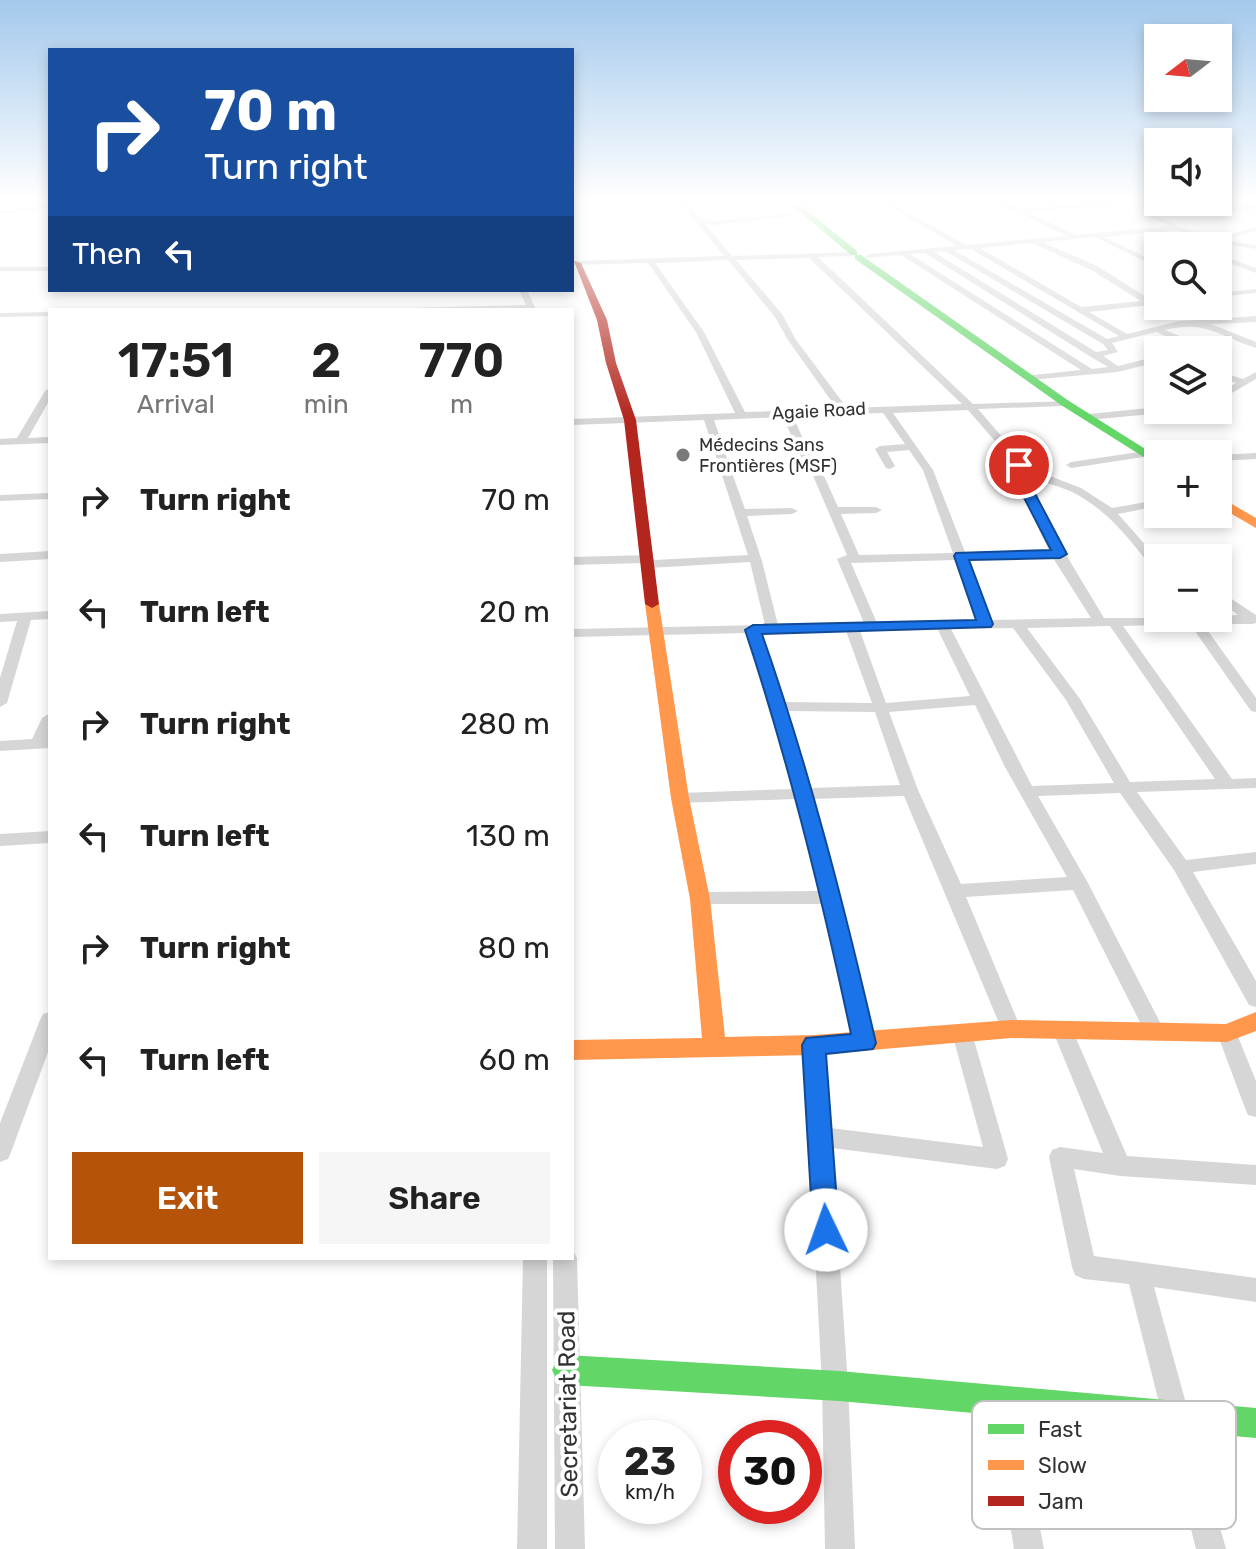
<!DOCTYPE html>
<html lang="en">
<head>
<meta charset="utf-8">
<style>
  :root { --surface:#fff; --page:#f6f6f6; --text:#222; --muted:#767676; --accent:#b45309 }
  body { margin:0; font-family:Rubik,sans-serif; background:var(--page); color:var(--text); height:100vh; display:flex; flex-direction:column; font-size:30px; white-space:nowrap }
  * { box-sizing:border-box; margin:0 }
  p { font-size:26px; color:var(--muted) }
  .icon { flex:none; width:44px; height:44px; fill:none; stroke:currentColor; stroke-width:2; stroke-linecap:round; stroke-linejoin:round }
  .map { position:relative; flex:1; overflow:hidden }
  .details { position:absolute; left:48px; top:308px; width:526px; height:952px; display:flex; flex-direction:column; background:var(--surface); border-radius:0px; box-shadow:0 4px 12px #0003 }
  .details>* { flex:none }
  .top-card { position:absolute; left:48px; top:48px; width:526px; height:244px; border-radius:0px; box-shadow:0 4px 12px #0003; background:#1a4fa0; color:#fff; overflow:hidden }
  .needle { width:52px; rotate:254deg }
  .tools { position:absolute; left:1144px; top:24px; display:grid; gap:16px }
  .tools a { display:grid; place-items:center; width:88px; height:88px; border-radius:0px; background:var(--surface); box-shadow:0 4px 12px #0003; font-size:40px }
  .speed { position:absolute; left:598px; top:1420px; display:flex; gap:16px; font-size:40px; font-weight:700; text-align:center }
  .speed>* { display:grid; place-content:center; width:104px; height:104px; border-radius:50%; background:var(--surface); box-shadow:0 4px 12px #0003; line-height:1 }
  .speed small { font-size:20px; font-weight:400 }
  .speed .limit { border:12px solid #d22; background:#fff; color:#111 }
  .pin { position:absolute; display:grid; place-items:center; width:68px; height:68px; color:#fff; margin:-34px; border:4px solid #fff; border-radius:50%; box-shadow:0 2px 8px #0007 }
  .me { position:absolute; width:88px; margin:-44px; rotate:357deg; stroke-linejoin:round; filter:drop-shadow(0 0 6px #0008) }
  .turn { display:flex; align-items:center; gap:28px; height:168px; padding:0 24px; font-size:36px }
  .turn .icon { width:104px; height:104px; stroke-width:2.5 }
  .turn b { display:block; font-size:56px; line-height:68px }
  .then { display:flex; align-items:center; height:76px; padding:0 24px; background:#0003; gap:16px; font-size:30px }
  .eta { display:flex; justify-content:space-evenly; align-items:center; height:136px; text-align:center }
  .eta b { font-size:48px; font-weight:600; line-height:56px }
  .button { display:flex; gap:16px; margin-top:auto; padding:16px 24px }
  .button a { flex:1; height:92px; border-radius:0px; background:var(--accent); color:#fff; font-size:32px; font-weight:600; line-height:92px; text-align:center }
  .button a+a { background:var(--page); color:var(--text) }
  ul { padding:0; list-style:none }
  li { display:flex; align-items:center; gap:24px; height:112px; padding:0 24px }
  li div { flex:1 }
  li b { display:block; font-size:30px }
  li em { font-style:normal }
  .map>svg:first-child { display:block }
  .lines { fill:none; stroke-linecap:round; stroke-linejoin:round }
  .street { fill:#d6d6d6; fill-rule:evenodd }
  .fast { fill:#63d668; fill-rule:evenodd }
  .slow { fill:#ff974d; fill-rule:evenodd }
  .jam { fill:#b3261e; fill-rule:evenodd }
  .route { fill:#1a73e8; stroke:#114b97; stroke-width:2 }
  .poi-dot { fill:#7a7a7a; stroke:#fff; stroke-width:3 }
  .labels { text-anchor:middle; dominant-baseline:central; stroke-width:8; stroke-linejoin:round; paint-order:stroke }
  .far-street-label { font-size:18px; fill:#323232; stroke:#fff }
  .far-poi-label { font-size:18px; fill:#323232; stroke:#fff; text-anchor:start }
  .near-street-label { font-size:24px; fill:#323232; stroke:#fff }
  .key { fill:#fff; stroke:#c2c2c2; stroke-width:2 }
  .key-label { font-size:22px; fill:#323232 }
</style>
</head>
<body>
<div class="map">
<svg width="1256" height="1549" viewBox="0 0 1256 1549">
  <rect width="100%" height="100%" fill="#fff"/>
  <g class="lines">
    <g class="street">
      <path d="M678,200h42l-34,2 15,17 14,2 73,-7 3,2 -76,9 -10,-1 27,32 124,-4 -3,4 -35,1 155,147 95,-3 2,2 -5,3 -87,3 51,59 52,20 31,20 46,-8v6l-40,8 40,45v13l-4,-1c-24,-32 -48,-63 -84,-80 -12,-5 -25,-8 -37,-13l8,30 9,20 54,90h114v-2l20,-1 -20,-15v-10l38,25v8l-4,1h-49l53,74v14l-5,-1 -61,-87 -67,2 109,153 24,-1v10l-119,4 49,68 70,-8v12l-63,8 63,109v26l-7,-2 -75,-135 -54,-77 -82,3 50,87 76,147 -3,6 -7,2 -7,-2 -74,-146 -107,7 55,132 -3,6 -7,2 -7,-2 -100,-239 -92,3 29,98 -2,3 35,143 -3,6 -7,2 -7,-2 -3,-6 -32,-139h-128l-3,-5 3,-5 6,-2 119,-1 -23,-92 -116,4 -8,-5 8,-5 113,-4 -46,-156 -175,4v-8l193,-4 -15,-63 -101,6 -4,-1 -1,-4 -72,2v-8l77,-2 6,5 93,-5 -44,-135 -132,5v-6l163,-6 -39,-81 -48,-69 -76,2v-4l152,-5zM810,258v1l152,145 -115,4 -51,-68 -14,-26 -46,-54zM728,260l47,57 13,23 49,69 -92,3 -41,-80 -49,-69zM968,410l54,62 7,36 20,43 -84,1 -32,-82 -40,-57zM883,413l22,31 -25,2 -5,3 11,19 4,1 5,-3 -8,-14 22,-2 14,20 30,83 -94,2 -18,-41 35,-1 6,-3 -6,-3h-38l-18,-40 -6,-3 -21,-48zM783,417l21,47 -74,3 -16,-47zM811,471l36,84 -10,4 27,64 -86,2 -16,-64 -15,-45 45,-2 6,-3 -6,-3 -47,1 -13,-36zM1053,558l38,60 -101,2 -23,-60zM955,560l22,61 -100,2 -26,-60zM1110,626l105,153 -85,3 -50,-83 -53,-71zM1013,628l53,72 48,83 -82,3 -81,-157zM938,630l32,66 -84,7 -26,-72zM846,631l26,72 -89,-1 -22,-69zM975,705l30,62 62,110 -106,7 -43,-94 -29,-78zM786,711l89,1 25,73 -91,3z"/>
      <path d="M879,200h7l80,45 101,-9 -75,-36h8l20,9 96,-8 -2,3 -87,8 49,23 95,-9 -28,-11 2,-3 111,-7v4l-102,6 21,9 1,2 41,12 39,-11v4l-34,9 34,5v4l-38,-6 -42,-13 -12,1 34,15h-10l-31,-14 -53,5 54,26v5l-63,-31 -53,5 55,24 56,35 -3,4 -61,7 38,22 53,-13 76,-5v6l-45,2 45,18v6c-38,-12 -50,-28 -91,-18l34,14v4l-15,2 5,-4 -33,-14 -44,11 6,9 -15,4 15,10 40,-10v6l-41,10 -87,8 -2,-2 5,-3 48,-5 -180,-115 -36,3 3,-4 89,-8zM1032,243l59,27 50,31 -60,6 -101,-59zM971,249l148,87 -12,3 -153,-89zM945,251l158,93 5,6 -12,2 -162,-100zM925,253l166,104 17,10 -16,2 -182,-115z"/>
      <polygon points="50,204 50,208 0,215 0,211"/>
      <polygon points="1218,254 1256,268 1256,273 1218,259"/>
      <rect x="0" y="267" width="50" height="4"/>
      <polygon points="1256,289 1256,293 1218,297 1218,293"/>
      <polygon points="519,290 527,290 536,310 399,310 403,308 526,305"/>
      <polygon points="50,312 50,316 0,317 0,313"/>
      <polygon points="1218,371 1243,379 1256,372 1256,379 1218,401 1218,394 1236,383 1218,377"/>
      <polygon points="50,388 50,399 28,438 50,437 50,443 0,445 0,439 17,438 45,391"/>
      <polygon points="1158,407 1158,410 1167,410 1162,413 1089,420 1084,417 1089,414"/>
      <polygon points="1146,451 1150,452 1150,456 1071,468 1066,465 1071,462"/>
      <polygon points="1256,453 1256,459 1218,461 1218,455"/>
      <polygon points="50,493 50,499 0,501 0,495"/>
      <polygon points="50,551 50,559 0,562 0,554"/>
      <polygon points="50,611 50,619 31,620 7,703 0,707 0,678 17,621 0,622 0,614"/>
      <polygon points="50,713 50,748 0,751 0,741 32,739 42,718"/>
      <polygon points="50,831 50,843 0,846 0,834"/>
      <polygon points="50,1012 50,1047 11,1152 8,1159 0,1162 0,1123 40,1020 43,1014"/>
      <polygon points="1062,1021 1069,1023 1072,1029 1127,1156 1256,1165 1256,1185 1120,1176 1074,1169 1094,1256 1256,1278 1256,1302 1154,1287 1226,1549 1196,1549 1129,1284 1084,1279 1075,1275 1072,1267 1049,1157 1052,1150 1060,1147 1103,1153 1052,1029 1055,1023"/>
      <polygon points="962,1025 969,1027 972,1033 1008,1159 1005,1166 997,1169 832,1148 848,1385 855,1549 825,1549 822,1385 804,1045 807,1039 814,1037 821,1039 824,1045 830,1128 983,1147 952,1033 955,1027"/>
      <polygon points="1227,1025 1234,1027 1256,1081 1256,1117 1248,1115 1245,1108 1217,1033 1220,1027"/>
      <polygon points="572,1249 577,1258 585,1549 555,1549 553,1258 572,1258"/>
      <polygon points="523,1258 547,1258 547,1549 517,1549"/>
      <polygon points="1003,1388 1012,1392 1016,1401 1044,1549 1014,1549 990,1401 994,1392"/>
    </g>
    <g class="fast">
      <polygon points="786,200 794,200 857,251 857,255 851,255"/>
      <polygon points="855,255 861,255 1069,401 1158,457 1158,466 1061,405 855,259"/>
      <polygon points="567,1355 839,1371 1256,1408 1256,1438 839,1401 567,1385 557,1380 552,1370 557,1360"/>
    </g>
    <g class="slow">
      <polygon points="1218,496 1256,518 1256,528 1218,506"/>
      <polygon points="652,600 659,604 689,798 710,899 725,1037 814,1035 1011,1020 1226,1024 1256,1012 1256,1031 1227,1042 1011,1038 814,1055 572,1060 572,1040 702,1038 690,899 671,798 645,604"/>
    </g>
    <polygon class="jam" points="574,261 581,263 607,320 616,363 636,420 659,604 652,608 645,604 624,420 606,363 597,320"/>
  </g>
  <linearGradient id="sky" x2="0" y2="1"><stop stop-color="#a3c9ec"/><stop offset="0.48" stop-color="#fff"/><stop offset="1" stop-color="#fff" stop-opacity="0"/></linearGradient>
  <rect width="1256" height="417" fill="url(#sky)"/>
  <path class="route" d="M1019,462l14,10v18l34,64 -7,4 -91,2 24,64 -2,3 -229,7c47,134 82,271 114,409l-3,6 -47,5 13,176 -3,9 -10,4 -10,-4 -3,-9 -11,-185 4,-7 45,-4c-29,-137 -62,-272 -106,-404l8,-5 223,-5 -22,-64 2,-3 95,-3 -31,-60v-17l-7,-8z"/>
  <circle class="poi-dot" cx="683" cy="455" r="8"/>
  <g class="labels">
    <g class="far-street-label">
      <text transform="translate(819 411) rotate(-3)">Agaie Road</text>
    </g>
    <g class="far-poi-label">
      <text x="699" y="445">Médecins Sans<tspan x="699" dy="21">Frontières (MSF)</tspan></text>
    </g>
    <g class="near-street-label">
      <text transform="translate(568 1404) rotate(-91)">Secretariat Road</text>
    </g>
  </g>
  <rect x="972" y="1401" width="264" height="128" rx="12" class="key"/>
  <rect x="988" y="1424" width="36" height="10" fill="#63d668"/>
  <rect x="988" y="1460" width="36" height="10" fill="#ff974d"/>
  <rect x="988" y="1496" width="36" height="10" fill="#b3261e"/>
  <g class="key-label">
    <text x="1038" y="1437">Fast</text>
    <text x="1038" y="1473">Slow</text>
    <text x="1038" y="1509">Jam</text>
  </g>
</svg>
<div class="tools">
<a><svg class="needle" viewBox="-14 -14 28 28"><path d="M0-13l5 13h-10z" fill="#e53935"/><path d="M0 13l5-13h-10z" fill="#767676"/></svg></a>
<a><svg class="icon" aria-label="sound" viewBox="0 0 24 24"><path d="M4 9h4l5-4v14l-5-4H4zM17 9q2 3 0 6"/></svg></a>
<a><svg class="icon" aria-label="search" viewBox="0 0 24 24"><circle cx="10" cy="10" r="6"/><path d="M15 15l6 6"/></svg></a>
<a><svg class="icon" aria-label="layers" viewBox="0 0 24 24"><path d="M12 4l9 5-9 5-9-5zM3 14l9 5 9-5"/></svg></a>
<a>+</a>
<a>−</a>
</div>
<div class="speed"><div>23<small>km/h</small></div><div class="limit">30</div></div>
<div class="pin" style="left:1019px;top:465px;background:#d93025"><svg class="icon" aria-label="arrive" viewBox="0 0 24 24"><path d="M6 21V4h12l-3 4 3 4H6"/></svg></div>
<svg class="me" style="left:826px;top:1230px" viewBox="-20 -20 40 40"><circle r="19" fill="#fff"/><path d="M0-13L10 11 0 6-10 11z" fill="#1a73e8"/></svg>
<div class="top-card">
<div class="turn"><svg class="icon" aria-label="right" viewBox="0 0 24 24"><path d="M7 20v-9h11M14 6l5 5-5 5"/></svg><div><b>70 m</b>Turn right</div></div>
<div class="then">Then<svg class="icon" aria-label="left" viewBox="0 0 24 24"><path d="M17 20v-9H6M10 6l-5 5 5 5"/></svg></div>
</div>
<section class="details">
<div class="eta">
<div><b>17:51</b><p>Arrival</p></div>
<div><b>2</b><p>min</p></div>
<div><b>770</b><p>m</p></div>
</div>
<ul>
<li><svg class="icon" aria-label="right" viewBox="0 0 24 24"><path d="M7 20v-9h11M14 6l5 5-5 5"/></svg><div><b>Turn right</b></div><em>70 m</em></li>
<li><svg class="icon" aria-label="left" viewBox="0 0 24 24"><path d="M17 20v-9H6M10 6l-5 5 5 5"/></svg><div><b>Turn left</b></div><em>20 m</em></li>
<li><svg class="icon" aria-label="right" viewBox="0 0 24 24"><path d="M7 20v-9h11M14 6l5 5-5 5"/></svg><div><b>Turn right</b></div><em>280 m</em></li>
<li><svg class="icon" aria-label="left" viewBox="0 0 24 24"><path d="M17 20v-9H6M10 6l-5 5 5 5"/></svg><div><b>Turn left</b></div><em>130 m</em></li>
<li><svg class="icon" aria-label="right" viewBox="0 0 24 24"><path d="M7 20v-9h11M14 6l5 5-5 5"/></svg><div><b>Turn right</b></div><em>80 m</em></li>
<li><svg class="icon" aria-label="left" viewBox="0 0 24 24"><path d="M17 20v-9H6M10 6l-5 5 5 5"/></svg><div><b>Turn left</b></div><em>60 m</em></li>
</ul>
<div class="button"><a>Exit</a><a>Share</a></div>
</section>
</div>
</body>
</html>
